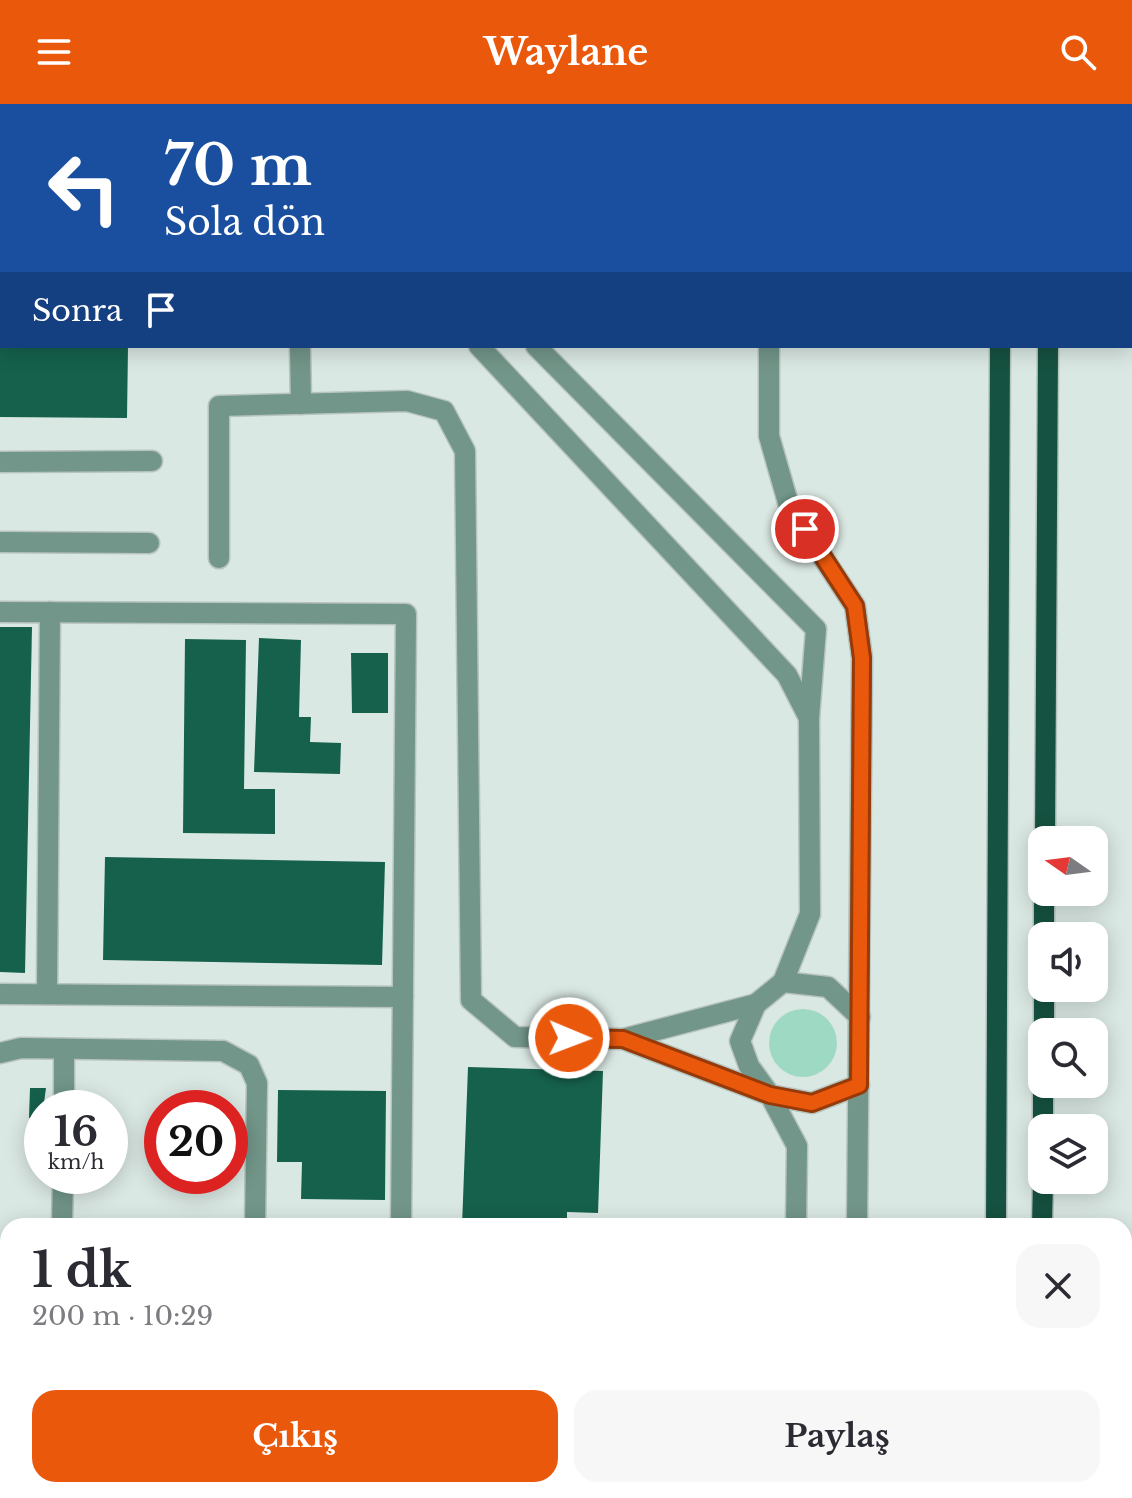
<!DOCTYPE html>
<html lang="tr">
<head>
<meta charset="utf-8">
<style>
  :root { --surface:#fff; --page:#f7f7f7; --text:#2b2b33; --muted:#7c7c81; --accent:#ea580c }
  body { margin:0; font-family:"Libre Baskerville",serif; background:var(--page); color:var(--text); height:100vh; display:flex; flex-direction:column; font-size:30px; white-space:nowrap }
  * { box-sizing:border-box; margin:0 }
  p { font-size:26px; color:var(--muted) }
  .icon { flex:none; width:44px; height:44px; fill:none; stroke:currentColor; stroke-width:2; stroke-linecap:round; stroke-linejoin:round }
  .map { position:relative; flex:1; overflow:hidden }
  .panel { position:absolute; left:0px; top:1114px; width:1132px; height:280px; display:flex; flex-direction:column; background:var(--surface); border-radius:24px 24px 0 0; box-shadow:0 4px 20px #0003 }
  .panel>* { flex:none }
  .hud { position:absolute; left:0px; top:0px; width:1132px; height:244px; box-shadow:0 4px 20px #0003; background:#1a4fa0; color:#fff; overflow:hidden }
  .needle { width:52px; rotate:284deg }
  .fabs { position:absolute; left:1028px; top:722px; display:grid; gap:16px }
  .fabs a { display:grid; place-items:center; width:80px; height:80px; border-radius:16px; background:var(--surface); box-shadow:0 4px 20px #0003; font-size:40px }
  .speed { position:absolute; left:24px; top:986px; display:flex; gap:16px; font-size:40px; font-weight:700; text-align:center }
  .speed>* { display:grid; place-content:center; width:104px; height:104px; border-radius:50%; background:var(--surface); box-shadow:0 4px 20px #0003; line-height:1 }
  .speed small { font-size:20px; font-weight:400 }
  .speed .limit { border:12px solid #d22; background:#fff; color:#111 }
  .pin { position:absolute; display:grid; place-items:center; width:68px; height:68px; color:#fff; margin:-34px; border:4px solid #fff; border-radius:50%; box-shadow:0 2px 8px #0007 }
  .me { position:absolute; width:88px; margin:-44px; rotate:91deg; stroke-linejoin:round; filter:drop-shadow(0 0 6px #0008) }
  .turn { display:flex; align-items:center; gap:28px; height:168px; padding:0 32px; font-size:36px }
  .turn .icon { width:104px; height:104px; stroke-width:2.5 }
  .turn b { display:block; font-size:56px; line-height:68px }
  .then { display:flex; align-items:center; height:76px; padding:0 32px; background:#0003; gap:16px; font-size:30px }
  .round { display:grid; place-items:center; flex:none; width:84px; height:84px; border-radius:24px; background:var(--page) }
  .head { display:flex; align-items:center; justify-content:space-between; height:136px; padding:0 32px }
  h1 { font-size:48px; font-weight:700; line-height:60px }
  .action { display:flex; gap:16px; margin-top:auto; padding:16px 32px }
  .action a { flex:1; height:92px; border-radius:24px; background:var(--accent); color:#fff; font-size:32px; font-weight:700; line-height:92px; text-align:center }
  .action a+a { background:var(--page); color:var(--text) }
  header { display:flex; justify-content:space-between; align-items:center; height:104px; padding:0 32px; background:var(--accent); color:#fff; font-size:36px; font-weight:700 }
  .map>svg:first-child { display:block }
  .green { fill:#9ed9c3 }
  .building { fill:#15614c }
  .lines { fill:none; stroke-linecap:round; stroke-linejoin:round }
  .minor-casing { stroke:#b7c3be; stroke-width:23 }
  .major-casing { stroke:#b7c3be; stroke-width:23 }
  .minor { stroke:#729689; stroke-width:20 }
  .major { stroke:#165241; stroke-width:20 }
  .route-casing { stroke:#983908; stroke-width:20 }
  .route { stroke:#ea580c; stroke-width:14 }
</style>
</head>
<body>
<header><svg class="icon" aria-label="menu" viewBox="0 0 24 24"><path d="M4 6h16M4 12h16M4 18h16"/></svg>Waylane<svg class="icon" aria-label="search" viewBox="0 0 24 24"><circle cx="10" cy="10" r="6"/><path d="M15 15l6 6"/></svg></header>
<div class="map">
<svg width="1132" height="1394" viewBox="0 0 1132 1394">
  <rect width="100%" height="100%" fill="#dae8e3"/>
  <circle class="green" cx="803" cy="939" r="34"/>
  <g class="building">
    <polygon points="0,242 128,242 127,314 0,313"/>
    <polygon points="0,523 32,523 25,869 0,868"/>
    <polygon points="259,534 301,536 299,613 311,613 310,638 341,639 340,670 254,668"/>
    <polygon points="185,535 246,536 244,685 275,685 275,730 183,729"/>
    <polygon points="351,549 388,549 388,609 352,609"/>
    <polygon points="105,753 385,758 382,861 103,856"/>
    <polygon points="468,963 603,967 598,1109 567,1108 567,1122 462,1122"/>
    <polygon points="30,984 46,984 42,1014 29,1014"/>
    <polygon points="278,986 386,987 385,1096 301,1095 302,1058 277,1058"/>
    <rect x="306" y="1386" width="71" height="8"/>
  </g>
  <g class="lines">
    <g class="minor-casing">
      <g id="minor">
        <polyline points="357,0 357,2"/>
        <polyline points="753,0 753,2"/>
        <polyline points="398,2 398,0"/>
        <polyline points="497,2 497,0"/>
        <polyline points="728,2 728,0"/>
        <polyline points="768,2 768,0"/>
        <polyline points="300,242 301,300"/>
        <polyline points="479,242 787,571 809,614"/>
        <polyline points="536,242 816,525 809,614 810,810 783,878"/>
        <polyline points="769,242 769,332 789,402 855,502 862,554 857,1122"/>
        <polyline points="0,358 152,357"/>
        <polyline points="0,438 149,439"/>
        <polyline points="219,454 219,302 407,297 444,307 465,347 471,896 515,933 623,935 756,900"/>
        <polyline points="0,508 406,510 401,1122"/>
        <polyline points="0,890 403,893"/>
        <polyline points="47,890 50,508"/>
        <polyline points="623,935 770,991 797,1042 796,1122"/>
        <polyline points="0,949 21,944 223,947 249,961 257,979 255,1122"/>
        <polyline points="859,981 812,999 770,991 749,962 740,937 756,900 783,878 828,883 860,913"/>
        <polyline points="64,1004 64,945"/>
        <polyline points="62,1122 63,1072"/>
        <polyline points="59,1394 59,1386"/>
        <polyline points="249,1394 249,1386"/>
        <polyline points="400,1394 400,1386"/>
        <polyline points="792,1394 792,1386"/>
        <polyline points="852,1394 853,1386"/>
      </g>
    </g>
    <g class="major-casing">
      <g id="major">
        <polyline points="1001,2 1001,0"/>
        <polyline points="1049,2 1049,0"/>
        <polyline points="1045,736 1048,242"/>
        <polyline points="1044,832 1044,788"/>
        <polyline points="1044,928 1044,884"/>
        <polyline points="1043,1024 1043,980"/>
        <polyline points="996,1122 1000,242"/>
        <polyline points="1042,1122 1043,1076"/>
        <polyline points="994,1394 994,1386"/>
        <polyline points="1041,1394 1041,1386"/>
      </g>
    </g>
    <use href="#minor" class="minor"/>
    <use href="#major" class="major"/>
  </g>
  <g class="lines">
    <g class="route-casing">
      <polyline id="route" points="569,934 623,935 770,991 812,999 859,981 862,554 855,502 805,425"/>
    </g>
    <use href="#route" class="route"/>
  </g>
</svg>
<div class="fabs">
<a><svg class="needle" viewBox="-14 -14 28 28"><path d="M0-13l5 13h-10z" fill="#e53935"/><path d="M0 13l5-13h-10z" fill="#7c7c81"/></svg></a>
<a><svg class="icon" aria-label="sound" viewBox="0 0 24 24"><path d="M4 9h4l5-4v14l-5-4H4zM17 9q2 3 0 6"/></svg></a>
<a><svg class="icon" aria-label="search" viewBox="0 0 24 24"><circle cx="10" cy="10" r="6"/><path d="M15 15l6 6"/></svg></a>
<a><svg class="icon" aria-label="layers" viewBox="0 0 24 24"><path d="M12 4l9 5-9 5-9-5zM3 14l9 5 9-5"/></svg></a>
</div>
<div class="speed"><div>16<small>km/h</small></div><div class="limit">20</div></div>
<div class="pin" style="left:805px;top:425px;background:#d93025"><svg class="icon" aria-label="arrive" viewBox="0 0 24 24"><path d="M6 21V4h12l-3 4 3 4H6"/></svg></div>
<svg class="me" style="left:569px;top:934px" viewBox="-20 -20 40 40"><circle r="17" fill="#ea580c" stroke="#fff" stroke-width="3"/><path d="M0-11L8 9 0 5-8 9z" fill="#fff"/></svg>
<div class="hud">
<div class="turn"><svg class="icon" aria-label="left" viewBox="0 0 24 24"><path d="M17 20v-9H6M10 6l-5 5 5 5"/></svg><div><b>70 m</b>Sola dön</div></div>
<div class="then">Sonra<svg class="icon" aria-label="arrive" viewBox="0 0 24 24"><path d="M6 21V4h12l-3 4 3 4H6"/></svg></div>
</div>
<section class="panel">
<div class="head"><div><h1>1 dk</h1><p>200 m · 10:29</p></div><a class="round"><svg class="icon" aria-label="close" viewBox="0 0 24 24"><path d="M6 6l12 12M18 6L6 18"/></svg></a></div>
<div class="action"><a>Çıkış</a><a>Paylaş</a></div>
</section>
</div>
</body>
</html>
